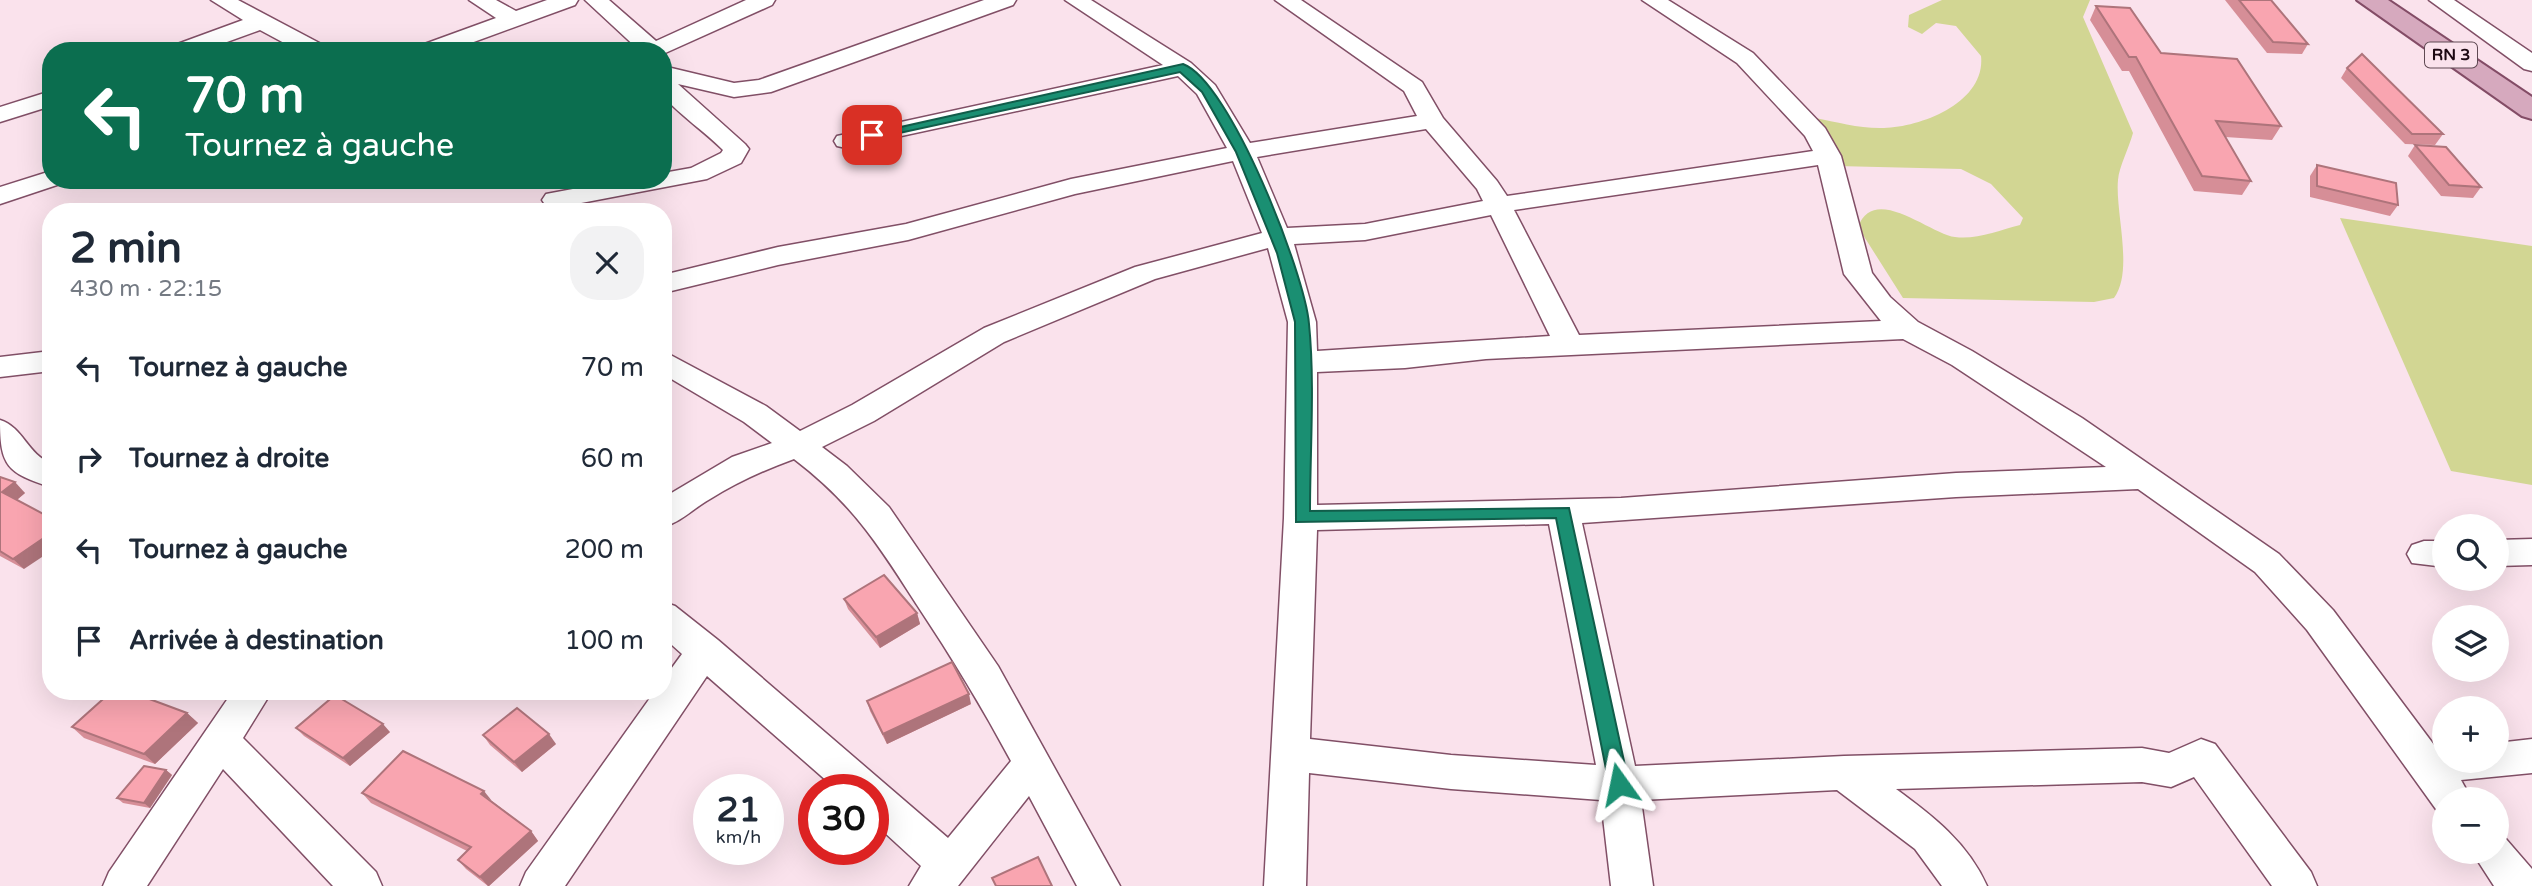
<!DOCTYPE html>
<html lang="fr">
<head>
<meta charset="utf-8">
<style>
  :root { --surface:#fff; --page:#f2f2f3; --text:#1f2937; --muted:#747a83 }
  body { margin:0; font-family:"Varela Round",sans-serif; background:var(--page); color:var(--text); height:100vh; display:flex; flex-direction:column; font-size:26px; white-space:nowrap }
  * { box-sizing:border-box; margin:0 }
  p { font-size:23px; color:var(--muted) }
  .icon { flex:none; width:38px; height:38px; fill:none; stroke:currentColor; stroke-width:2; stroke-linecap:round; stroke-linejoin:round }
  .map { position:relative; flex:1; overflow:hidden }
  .details { position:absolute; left:42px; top:203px; width:630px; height:497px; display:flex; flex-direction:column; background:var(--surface); border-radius:28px; box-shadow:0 7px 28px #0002 }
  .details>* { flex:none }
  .banner { position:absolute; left:42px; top:42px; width:630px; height:147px; border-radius:28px; box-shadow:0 7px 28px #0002; background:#0b6e4f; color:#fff; overflow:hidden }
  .fabs { position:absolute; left:2432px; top:514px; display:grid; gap:14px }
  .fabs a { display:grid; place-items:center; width:77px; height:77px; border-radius:50%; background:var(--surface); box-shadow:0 7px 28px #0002; font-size:35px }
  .speed { position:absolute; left:693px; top:774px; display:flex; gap:14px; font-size:35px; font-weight:700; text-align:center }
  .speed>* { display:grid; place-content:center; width:91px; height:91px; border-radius:50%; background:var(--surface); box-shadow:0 7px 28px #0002; line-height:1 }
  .speed small { font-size:18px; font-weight:400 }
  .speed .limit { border:10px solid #d22; background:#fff; color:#111 }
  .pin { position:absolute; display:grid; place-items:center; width:60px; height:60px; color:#fff; margin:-30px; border-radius:14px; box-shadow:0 4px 10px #0006 }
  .me { position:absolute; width:77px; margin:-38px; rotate:348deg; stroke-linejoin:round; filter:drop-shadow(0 0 5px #0008) }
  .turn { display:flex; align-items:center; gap:24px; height:147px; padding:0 28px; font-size:32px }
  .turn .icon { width:91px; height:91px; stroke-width:2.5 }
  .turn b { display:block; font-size:49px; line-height:60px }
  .round { display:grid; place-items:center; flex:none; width:74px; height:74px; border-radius:28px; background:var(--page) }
  .headline { display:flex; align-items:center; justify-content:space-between; height:119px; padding:0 28px }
  h1 { font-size:42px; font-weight:700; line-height:52px }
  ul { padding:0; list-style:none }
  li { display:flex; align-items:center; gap:21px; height:91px; padding:0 28px }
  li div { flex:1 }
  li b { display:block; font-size:26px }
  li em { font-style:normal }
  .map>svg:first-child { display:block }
  .green { fill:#d2d693 }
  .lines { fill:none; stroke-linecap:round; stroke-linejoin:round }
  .minor-casing { stroke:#814f66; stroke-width:3 }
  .major-casing { stroke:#834c66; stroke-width:4 }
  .minor { fill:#fff; fill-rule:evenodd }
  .major { fill:#d6a9be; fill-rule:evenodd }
  .wall { fill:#d68e97 }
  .shaded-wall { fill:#ae747b }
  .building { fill:#f9a5b0; stroke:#ae747b; stroke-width:2 }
  .route { fill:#1a8f72; stroke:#115d4a; stroke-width:2 }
  .labels { text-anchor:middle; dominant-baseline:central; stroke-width:7; stroke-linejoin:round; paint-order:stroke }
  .shield { fill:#fae2ec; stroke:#5f4953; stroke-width:2 }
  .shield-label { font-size:16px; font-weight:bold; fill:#1c0812 }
</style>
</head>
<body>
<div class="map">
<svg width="2532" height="886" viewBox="0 0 2532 886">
  <rect width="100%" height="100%" fill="#fae2ec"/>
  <g class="green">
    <path d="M1942,0h148l-7,17 50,116c-4,15 -14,34 -15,47 -3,32 16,91 -4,118l-20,4 -191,-4 -45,-71c16,-44 72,7 97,10 21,3 45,-7 65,-12l3,-7 -32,-34 -30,-15 -124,-3 -22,-48c22,4 46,11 69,10 38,-1 102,-26 97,-72l-25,-30 -20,-3 -14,11 -14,-7 1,-12z"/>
    <polygon points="2340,218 2532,246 2532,485 2451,471"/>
  </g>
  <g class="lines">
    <g class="minor-casing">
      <g id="minor">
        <polygon points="211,0 238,0 325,46 328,51 299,51 260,30 202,51 169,51 172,46 243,20"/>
        <polygon points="469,0 496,0 516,11 547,0 578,0 575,5 449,51 416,51 419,46 496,18"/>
        <polygon points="585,0 609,0 656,41 746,0 775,0 772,5 663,54 663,51 640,51"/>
        <path d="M984,0h32l-3,5 -242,87 -37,5 -56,-13 67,60 4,5 -8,14 -34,16 -152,29 -9,-2 -4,-6 4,-6 75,-14h42v-7l28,-5 30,-15 2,-3c-19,-19 -42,-34 -60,-54v-30l71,17 25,-3z"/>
        <path d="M1065,0h26l100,63 24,22 35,58 167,-27 -13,-25 -129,-91h26l121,82 21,36 54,63 10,15 306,-45 -8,-15 -68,-73 -95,-63h26l85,53 72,75 16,28 31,117 18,24 28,25 54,29 110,67 197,136 54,56 104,139 8,-1v13h52v-18l35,-4v34l-71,7 11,20h-27v15l-7,-3 -131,-182 -52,-58 -117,-83 -182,8 -374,26 53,243 209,-10 298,-8 27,5 32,-14 14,5 96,128 6,14h-45l-78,-109 -23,10 -29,-5 -246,7c37,27 72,54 91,97h-45l-27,-37 -78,-59 -196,10 12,86h-42l-10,-86 -150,-11 -142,-16 -3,113h-42l20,-368 4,-196 -20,-74 -113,31 -151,63 -130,79 -52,26 25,19 42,41 109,159 122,220h-43l-48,-90 -71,90h-49l12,-20 -48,-44v-33h-37l-129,-113 -142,210h-45l6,-14 129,-181h8v-11l19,-26 -19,-17v-35l12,4 43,34 230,198 63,-77c-29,-54 -60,-105 -94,-156 -39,-61 -64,-101 -123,-146 -30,11 -57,23 -84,40 -16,9 -29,23 -47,28v-29l69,-41 40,-14 -28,-21 -81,-48v-23l103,55 34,25 52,-26 132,-77 151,-61 127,-34 -29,-72 -158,33 -167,46 -130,25 -115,28v-18l115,-28 128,-23 165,-45 156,-31 -30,-54 -19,-18 -332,72 -9,-2 -3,-5 3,-5 9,-2 317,-69zM1426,129l51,60 6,12 -118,23 -78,4 -30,-71zM1818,165l26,109 37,47 -302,14 -65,-125zM1491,215l59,121 -233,15 -1,-29 -22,-78 71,-4zM1903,339l49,26 154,102 -150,6 -335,25 -304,7v-133l88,-4 81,-9zM1549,524l47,241 -145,-10 -141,-16 7,-209z"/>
        <polygon points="2429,0 2454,0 2532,53 2532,71 2524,69"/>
        <polygon points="51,91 51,106 0,122 0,107"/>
        <polygon points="51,171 51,180 63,180 60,184 0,204 0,187"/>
        <polygon points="51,351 51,371 0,377 0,357"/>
        <path d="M0,420c23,7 28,35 51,43v24c-44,-14 -51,-21 -51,-67z"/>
        <polygon points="2532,539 2532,565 2497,566 2497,540"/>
        <polygon points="2424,541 2445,541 2445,567 2412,563 2407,554 2412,545"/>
        <polygon points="233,691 272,691 243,738 376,872 382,886 333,886 223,769 147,886 103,886 109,872"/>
        <polygon points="2497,835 2506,839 2532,869 2532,886 2494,886 2472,852 2497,852"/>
      </g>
    </g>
    <g class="major-casing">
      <polygon id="major" points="2357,0 2388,0 2532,97 2532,119 2522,116"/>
    </g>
    <use href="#minor" class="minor"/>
    <use href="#major" class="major"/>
  </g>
  <g class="wall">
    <polygon points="2225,0 2271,0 2308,44 2302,54 2267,53"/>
    <polygon points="2096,6 2161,53 2281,126 2272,140 2225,137 2251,181 2242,195 2194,191 2129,71 2122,71 2090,20"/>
    <polygon points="2347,68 2443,134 2435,145 2405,144 2341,78"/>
    <polygon points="2415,145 2481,187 2473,198 2441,196 2408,156"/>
    <polygon points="2317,165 2398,205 2390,216 2310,197 2310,176"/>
    <polygon points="0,477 25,493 17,500 24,569 0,556"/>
    <polygon points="844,599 917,613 920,624 880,648 848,609"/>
    <polygon points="867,701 971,704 887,744 870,711"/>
    <polygon points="187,713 198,723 155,764 84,738 72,727"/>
    <polygon points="296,728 390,732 350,766 304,736"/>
    <polygon points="483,735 556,744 522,772 490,745"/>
    <polygon points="166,770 172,775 150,808 123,803 117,798"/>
    <polygon points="362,793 492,801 531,831 538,841 489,886 488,886 466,869 458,860 467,851 371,803"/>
  </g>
  <g class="shaded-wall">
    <polygon points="15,482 25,493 13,503 2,492"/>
    <polygon points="51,533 51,551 24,569 13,559"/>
    <polygon points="917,613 920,624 880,648 876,637"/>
    <polygon points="969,694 971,704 887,744 883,734"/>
    <polygon points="187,713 198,723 155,764 144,754"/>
    <polygon points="383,724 390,732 350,766 343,758"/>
    <polygon points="549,734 556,744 522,772 514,762"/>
    <polygon points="166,770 172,775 150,808 144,803"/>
    <polygon points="484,791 492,801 481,794"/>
    <polygon points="531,831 538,841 489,886 488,886 480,877"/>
  </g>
  <g class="building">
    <polygon points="2239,0 2271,0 2308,44 2273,42"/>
    <polygon points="2096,6 2130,8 2161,53 2237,59 2281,126 2216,121 2251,181 2202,176 2136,57 2129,57"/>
    <polygon points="2362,54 2443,134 2412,134 2347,68"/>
    <polygon points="2415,145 2446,147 2481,187 2449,185"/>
    <polygon points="2317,165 2396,183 2398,205 2317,186"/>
    <polygon points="0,477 15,482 2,492 51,518 51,533 13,559 0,551"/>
    <polygon points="884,575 917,613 876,637 844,599"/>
    <polygon points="952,662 969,694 883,734 867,701"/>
    <polygon points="112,691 128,691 187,713 144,754 72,727"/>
    <polygon points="335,695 383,724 343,758 296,728"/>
    <polygon points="517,708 549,734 514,762 483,735"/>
    <polygon points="403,751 484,791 481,794 531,831 480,877 458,860 471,847 362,793"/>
    <polygon points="144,766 166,770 144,803 117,798"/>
    <polygon points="1038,857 1052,886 996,886 992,878"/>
  </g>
  <path class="route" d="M1183,64c47,17 122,210 126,260 6,59 1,127 1,187l259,-3 60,276 -3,6 -7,3 -7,-3 -3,-6 -53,-266 -260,4 -1,-200 -18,-69 -41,-101 -34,-60 -22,-20 -308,67 -7,-4z"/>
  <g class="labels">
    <rect class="shield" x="2425" y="42.5" width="52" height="25" rx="5"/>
    <g class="shield-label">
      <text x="2451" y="55">RN 3</text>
    </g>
  </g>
</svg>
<div class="fabs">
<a><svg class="icon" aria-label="search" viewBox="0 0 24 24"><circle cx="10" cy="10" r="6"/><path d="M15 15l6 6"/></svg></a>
<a><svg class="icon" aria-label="layers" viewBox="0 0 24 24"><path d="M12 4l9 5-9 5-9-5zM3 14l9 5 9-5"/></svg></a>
<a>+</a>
<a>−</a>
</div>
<div class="speed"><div>21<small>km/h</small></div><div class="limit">30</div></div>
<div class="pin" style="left:872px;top:135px;background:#d93025"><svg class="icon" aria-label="arrive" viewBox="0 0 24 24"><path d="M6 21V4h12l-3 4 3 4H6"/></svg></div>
<svg class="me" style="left:1619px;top:784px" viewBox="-20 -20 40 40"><path d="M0-17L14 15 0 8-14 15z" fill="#1a8f72" stroke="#fff" stroke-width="4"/></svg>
<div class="banner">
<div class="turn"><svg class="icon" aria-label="left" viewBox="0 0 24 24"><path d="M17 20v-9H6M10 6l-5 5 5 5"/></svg><div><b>70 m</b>Tournez à gauche</div></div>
</div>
<section class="details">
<div class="headline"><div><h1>2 min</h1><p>430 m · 22:15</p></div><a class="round"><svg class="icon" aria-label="close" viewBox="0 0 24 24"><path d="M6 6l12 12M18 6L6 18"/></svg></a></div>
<ul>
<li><svg class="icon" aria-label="left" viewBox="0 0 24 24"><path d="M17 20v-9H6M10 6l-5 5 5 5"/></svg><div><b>Tournez à gauche</b></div><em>70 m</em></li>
<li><svg class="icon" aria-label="right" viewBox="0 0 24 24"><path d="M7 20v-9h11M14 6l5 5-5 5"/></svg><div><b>Tournez à droite</b></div><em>60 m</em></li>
<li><svg class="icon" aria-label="left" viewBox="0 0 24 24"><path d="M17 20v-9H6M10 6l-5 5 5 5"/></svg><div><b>Tournez à gauche</b></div><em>200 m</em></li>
<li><svg class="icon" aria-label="arrive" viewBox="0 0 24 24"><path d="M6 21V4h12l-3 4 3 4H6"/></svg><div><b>Arrivée à destination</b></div><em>100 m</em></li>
</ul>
</section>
</div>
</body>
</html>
